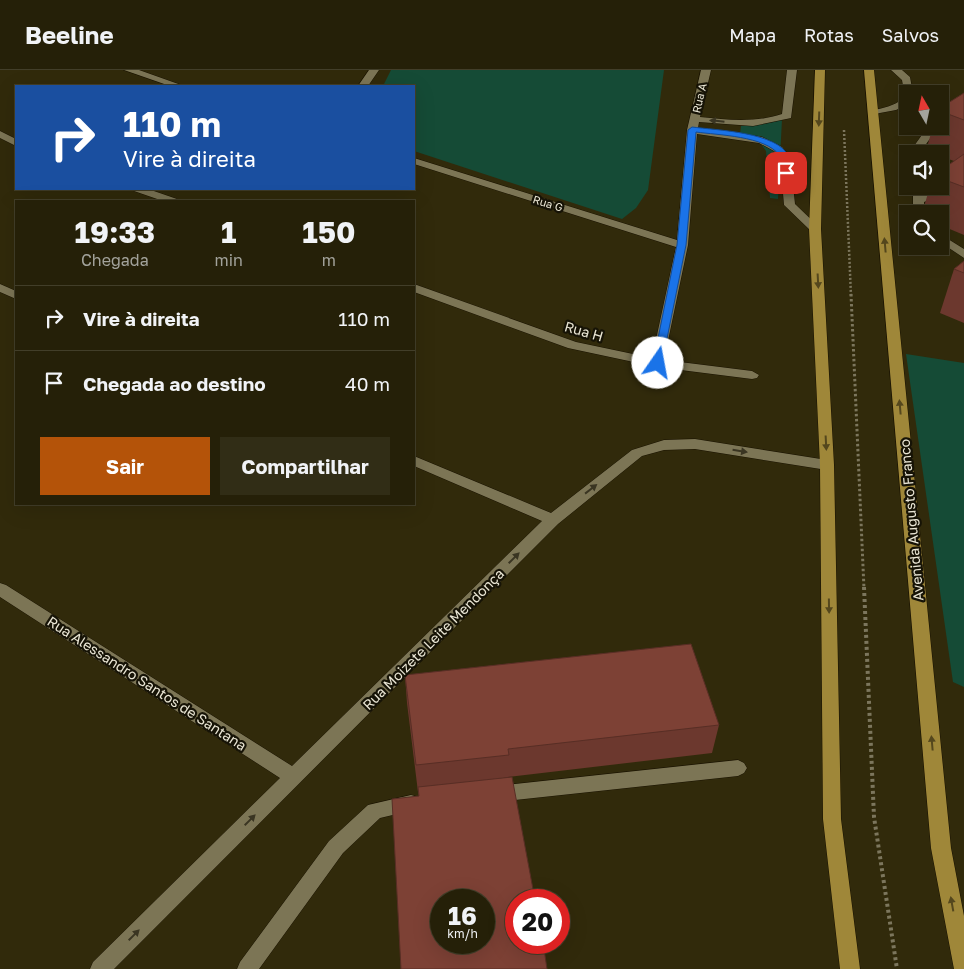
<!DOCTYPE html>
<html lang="pt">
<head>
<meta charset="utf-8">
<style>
  :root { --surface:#252008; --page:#312d16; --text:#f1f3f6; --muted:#a3a39c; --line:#423e29; --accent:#b45309 }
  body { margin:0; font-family:"Golos Text",sans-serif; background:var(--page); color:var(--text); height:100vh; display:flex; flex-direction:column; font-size:19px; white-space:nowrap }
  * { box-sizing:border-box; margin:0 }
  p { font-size:16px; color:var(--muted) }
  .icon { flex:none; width:28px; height:28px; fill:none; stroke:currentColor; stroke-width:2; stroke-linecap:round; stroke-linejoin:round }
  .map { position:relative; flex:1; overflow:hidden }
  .sheet { position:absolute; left:15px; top:130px; width:400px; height:305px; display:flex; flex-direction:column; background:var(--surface); border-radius:0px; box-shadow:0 5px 20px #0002,0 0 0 1px var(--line) }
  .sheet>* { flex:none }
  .guide { position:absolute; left:15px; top:15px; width:400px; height:105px; border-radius:0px; box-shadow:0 5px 20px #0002,0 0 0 1px var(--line); background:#1a4fa0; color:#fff; overflow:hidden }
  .needle { width:32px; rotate:351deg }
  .controls { position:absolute; left:899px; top:15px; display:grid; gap:10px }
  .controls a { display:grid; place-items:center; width:50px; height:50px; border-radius:0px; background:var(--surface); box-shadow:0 5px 20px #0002,0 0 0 1px var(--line); font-size:25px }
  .speed { position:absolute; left:430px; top:819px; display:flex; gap:10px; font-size:25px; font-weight:700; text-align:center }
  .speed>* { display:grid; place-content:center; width:65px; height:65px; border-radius:50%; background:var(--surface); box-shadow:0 5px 20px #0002,0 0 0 1px var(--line); line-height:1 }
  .speed small { font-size:12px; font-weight:400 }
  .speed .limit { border:8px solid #d22; background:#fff; color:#111 }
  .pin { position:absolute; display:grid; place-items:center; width:42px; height:42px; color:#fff; margin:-21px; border-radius:10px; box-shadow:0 2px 8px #0006 }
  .me { position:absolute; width:55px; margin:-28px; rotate:12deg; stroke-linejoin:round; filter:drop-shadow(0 0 4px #0008) }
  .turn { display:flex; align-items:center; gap:18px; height:105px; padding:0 25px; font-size:22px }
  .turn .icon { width:65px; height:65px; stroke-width:2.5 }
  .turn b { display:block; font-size:35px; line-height:42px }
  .eta { display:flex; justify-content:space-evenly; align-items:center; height:85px; text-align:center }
  .eta b { font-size:30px; font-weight:700; line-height:35px }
  .action { display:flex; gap:10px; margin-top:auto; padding:10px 25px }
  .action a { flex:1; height:58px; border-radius:0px; background:var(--accent); color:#fff; font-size:20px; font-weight:700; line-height:58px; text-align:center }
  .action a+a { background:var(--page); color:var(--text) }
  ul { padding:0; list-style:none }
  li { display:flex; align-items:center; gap:15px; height:65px; padding:0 25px; border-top:1px solid var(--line) }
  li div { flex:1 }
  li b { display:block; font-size:19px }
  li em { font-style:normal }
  header { display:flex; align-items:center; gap:30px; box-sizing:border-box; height:70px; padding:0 25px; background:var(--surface); border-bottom:1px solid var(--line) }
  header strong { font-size:24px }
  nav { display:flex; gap:28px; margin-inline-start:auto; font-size:18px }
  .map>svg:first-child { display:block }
  .green { fill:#154b36 }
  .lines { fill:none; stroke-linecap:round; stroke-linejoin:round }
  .minor-casing { stroke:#191200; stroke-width:1 }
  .major-casing { stroke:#191200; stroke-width:1 }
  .path-far2 { stroke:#7c765d; stroke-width:2.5; stroke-dasharray:2 2; stroke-linecap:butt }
  .path-far1 { stroke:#7c765d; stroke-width:3; stroke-dasharray:2.5 2.5; stroke-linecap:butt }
  .path { stroke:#7c765d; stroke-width:4; stroke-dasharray:3 3; stroke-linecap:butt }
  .minor { fill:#7c7555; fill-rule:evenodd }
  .major { fill:#9f8739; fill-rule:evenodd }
  .wall { fill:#6c382e }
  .building { fill:#7d4135; stroke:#582e25; fill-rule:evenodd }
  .oneway { fill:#54471d }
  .oneway2 { fill:#3a3522 }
  .route { fill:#1a73e8; stroke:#114b97 }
  .labels { text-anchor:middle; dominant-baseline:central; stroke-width:4.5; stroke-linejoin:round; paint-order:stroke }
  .far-street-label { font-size:11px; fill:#eae6d5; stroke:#161306 }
  .street-label { font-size:14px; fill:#eae6d5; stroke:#161306 }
</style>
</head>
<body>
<header>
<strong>Beeline</strong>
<nav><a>Mapa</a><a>Rotas</a><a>Salvos</a></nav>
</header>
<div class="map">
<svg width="964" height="899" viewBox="0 0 964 899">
  <rect width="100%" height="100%" fill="#312a0b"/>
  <g class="green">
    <polygon points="391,0 664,0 648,120 636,138 622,149 414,81 414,16 383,16"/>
    <polygon points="782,49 778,129 770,128 766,81 759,71 740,64 741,56"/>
    <polygon points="906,284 964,293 964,617 953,612"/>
  </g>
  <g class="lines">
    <g class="minor-casing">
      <g id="minor">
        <polygon points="124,0 139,0 184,16 170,16"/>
        <polygon points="369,0 379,0 368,16 358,16"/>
        <path d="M701,0h10l-11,47c28,3 55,6 82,-3l5,-44h10l-6,48 -38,8 -54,-4 -1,6 64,9 20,10 8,10 5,47 26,25 -6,3 -4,-1 -27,-26 -4,-47 -6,-7 -15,-8 -62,-9 -9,111 -24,115 88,11 7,4 -2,3 -5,1 -95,-12 -89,-19 -154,-56v-8l162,58 76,16 24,-111 -262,-83v-6l263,82 10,-110z"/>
        <path d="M891,0h11l8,7 3,17h-5v10l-12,6 -27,5v-4c9,-2 31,-5 34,-15 1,-4 0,-11 -1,-16z"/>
        <path d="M964,45v7c-17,6 -38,11 -41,32h-10l1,-8 10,-14z"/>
        <polygon points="0,61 16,69 16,76 0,68"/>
        <polygon points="964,111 964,118 924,132 925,144 913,144 913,116 923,116 924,124"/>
        <polygon points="133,119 148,119 177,129 179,131 163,131 134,121"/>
        <polygon points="940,164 964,179 964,188 940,172"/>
        <polygon points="0,214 16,221 16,229 0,222"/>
        <polygon points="695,369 827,390 832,392 834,395 832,398 827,400 695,379 664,380 642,386 558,454 114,899 90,899 93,892 280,708 0,527 0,513 6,515 292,696 542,451 414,396 414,386 551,443 632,380 664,370"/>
        <polygon points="738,690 744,693 747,698 744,703 738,706 496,732 489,730 487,724 489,718 496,716"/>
        <polygon points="411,725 418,727 420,733 418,739 380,748 343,783 259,899 237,899 240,892 329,771 368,735"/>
      </g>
    </g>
    <g class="major-casing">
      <g id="major">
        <polygon points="815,0 825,0 821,159 834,395 841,749 860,899 840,899 823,749 820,395 809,159"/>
        <polygon points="864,0 874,0 951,778 964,846 964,899 954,899 931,778"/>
      </g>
    </g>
    <polyline class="path-far2" points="844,60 851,226"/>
    <polyline class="path-far1" points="851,224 864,519"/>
    <polyline class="path" points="864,517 874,747 897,899"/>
    <use href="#minor" class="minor"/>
    <use href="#major" class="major"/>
  </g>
  <g class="wall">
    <polygon points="964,23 964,165 940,155 940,144 922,144 930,116 940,116 940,101 954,91 940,86 940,84 934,84 926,81 933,56 940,56 940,38"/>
    <polygon points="964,191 964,253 940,243 954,199"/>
    <polygon points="405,605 719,655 712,683 508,707 419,726 418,722 407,633"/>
  </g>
  <g class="building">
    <polygon points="964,23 964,50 940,41 940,38"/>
    <polygon points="964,84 964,117 940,108 940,101"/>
    <polygon points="964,191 964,203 954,199"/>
    <polygon points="691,574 719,655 508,679 509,685 416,695 405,605"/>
    <path d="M512,707l23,123h-19v42h27l4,27h-146l-9,-170 27,-3 -1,-9zM441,830h43v42h-43z"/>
  </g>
  <defs><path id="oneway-solid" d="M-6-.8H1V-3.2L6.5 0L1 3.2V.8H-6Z" transform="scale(1.25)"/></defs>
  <g class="oneway">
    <use href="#oneway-solid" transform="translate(819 49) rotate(92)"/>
    <use href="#oneway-solid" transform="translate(885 175) rotate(-95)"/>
    <use href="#oneway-solid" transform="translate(818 211) rotate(87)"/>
    <use href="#oneway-solid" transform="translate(900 337) rotate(-95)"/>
    <use href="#oneway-solid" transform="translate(826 373) rotate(87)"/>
    <use href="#oneway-solid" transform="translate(829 536) rotate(89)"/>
    <use href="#oneway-solid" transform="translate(932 673) rotate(-95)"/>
    <use href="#oneway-solid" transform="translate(952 834) rotate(-100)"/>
  </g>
  <g class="oneway2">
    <use href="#oneway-solid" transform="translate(717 51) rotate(-174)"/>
    <use href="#oneway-solid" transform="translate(740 381) rotate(9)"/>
    <use href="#oneway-solid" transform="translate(591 419) rotate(-38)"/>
    <use href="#oneway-solid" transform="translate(514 488) rotate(-45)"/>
    <use href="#oneway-solid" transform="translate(250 750) rotate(-45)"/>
    <use href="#oneway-solid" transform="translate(134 865) rotate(-45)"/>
  </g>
  <path class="route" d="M692,57c23,3 87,5 97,30 1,5 1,11 2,16l-7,1c-3,-6 -1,-13 -5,-19 -13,-19 -62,-20 -83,-23l-10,113 -24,118 -4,3 -5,-3 24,-118 11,-115z"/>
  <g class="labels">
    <g class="far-street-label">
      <text transform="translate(699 28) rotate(-77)">Rua A</text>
      <text transform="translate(548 133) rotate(17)">Rua G</text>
    </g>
    <g class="street-label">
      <text transform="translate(584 261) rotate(16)">Rua H</text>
      <text transform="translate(911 450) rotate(-95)">Avenida Augusto Franco</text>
      <text transform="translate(433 569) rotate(-45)">Rua Moizete Leite Mendonça</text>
      <text transform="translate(147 613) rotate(33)">Rua Alessandro Santos de Santana</text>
    </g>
  </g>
</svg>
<div class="controls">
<a><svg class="needle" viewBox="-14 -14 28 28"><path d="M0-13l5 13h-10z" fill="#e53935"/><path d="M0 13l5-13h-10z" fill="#a3a39c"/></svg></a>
<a><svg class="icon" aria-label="sound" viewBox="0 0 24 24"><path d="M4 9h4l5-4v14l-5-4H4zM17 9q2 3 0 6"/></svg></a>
<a><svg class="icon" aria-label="search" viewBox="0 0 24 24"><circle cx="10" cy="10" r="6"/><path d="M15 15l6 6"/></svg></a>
</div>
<div class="speed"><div>16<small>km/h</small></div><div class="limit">20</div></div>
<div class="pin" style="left:786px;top:103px;background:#d93025"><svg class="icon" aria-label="arrive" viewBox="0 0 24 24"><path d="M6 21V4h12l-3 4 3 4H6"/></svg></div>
<svg class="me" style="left:658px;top:293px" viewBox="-20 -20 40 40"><circle r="19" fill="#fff"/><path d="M0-13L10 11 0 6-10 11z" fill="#1a73e8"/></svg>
<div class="guide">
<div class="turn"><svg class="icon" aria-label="right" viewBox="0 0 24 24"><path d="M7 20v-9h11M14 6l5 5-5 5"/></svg><div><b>110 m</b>Vire à direita</div></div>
</div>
<section class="sheet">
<div class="eta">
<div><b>19:33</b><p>Chegada</p></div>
<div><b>1</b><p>min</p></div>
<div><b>150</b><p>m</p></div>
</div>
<ul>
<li><svg class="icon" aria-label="right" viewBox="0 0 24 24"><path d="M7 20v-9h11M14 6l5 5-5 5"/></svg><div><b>Vire à direita</b></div><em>110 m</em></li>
<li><svg class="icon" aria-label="arrive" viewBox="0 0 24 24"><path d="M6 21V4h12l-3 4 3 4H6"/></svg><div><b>Chegada ao destino</b></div><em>40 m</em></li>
</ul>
<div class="action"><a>Sair</a><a>Compartilhar</a></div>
</section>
</div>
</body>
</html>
